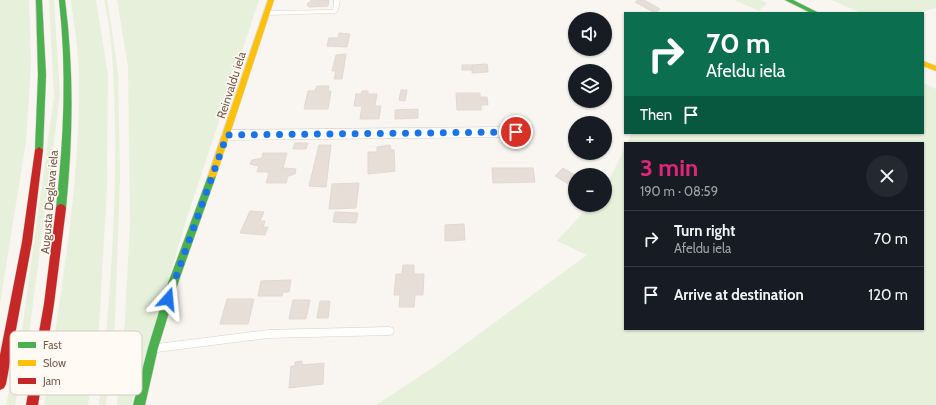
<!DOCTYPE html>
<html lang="en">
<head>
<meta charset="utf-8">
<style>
  :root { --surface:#171b24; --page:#242831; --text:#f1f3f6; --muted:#9ea1a6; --line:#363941; --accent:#db2777 }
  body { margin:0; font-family:Cabin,sans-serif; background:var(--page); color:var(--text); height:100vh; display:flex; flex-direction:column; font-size:15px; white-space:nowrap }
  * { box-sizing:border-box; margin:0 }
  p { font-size:13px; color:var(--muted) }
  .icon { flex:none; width:22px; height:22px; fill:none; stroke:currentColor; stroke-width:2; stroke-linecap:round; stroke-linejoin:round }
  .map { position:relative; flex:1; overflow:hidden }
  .drawer { position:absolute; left:624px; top:142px; width:300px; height:188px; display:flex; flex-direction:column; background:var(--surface); border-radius:0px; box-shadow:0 1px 3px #0004 }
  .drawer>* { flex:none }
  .top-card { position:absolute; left:624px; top:12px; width:300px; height:122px; border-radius:0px; box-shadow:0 1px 3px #0004; background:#0b6e4f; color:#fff; overflow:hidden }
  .tools { position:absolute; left:568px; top:12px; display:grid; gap:8px }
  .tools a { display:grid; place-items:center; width:44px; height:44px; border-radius:50%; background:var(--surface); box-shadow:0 1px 3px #0004; font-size:20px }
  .pin { position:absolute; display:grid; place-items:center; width:34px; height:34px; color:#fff; margin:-17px; border:2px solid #fff; border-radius:50%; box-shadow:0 1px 4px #0007 }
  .me { position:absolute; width:44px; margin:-22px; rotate:18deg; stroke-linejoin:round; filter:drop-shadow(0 0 3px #0008) }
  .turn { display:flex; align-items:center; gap:14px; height:84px; padding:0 16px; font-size:18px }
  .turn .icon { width:52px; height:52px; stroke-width:2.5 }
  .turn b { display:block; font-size:28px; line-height:34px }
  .then { display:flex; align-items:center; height:38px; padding:0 16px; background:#0003; gap:8px; font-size:15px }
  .round { display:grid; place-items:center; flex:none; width:42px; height:42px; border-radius:21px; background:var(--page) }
  .summary { display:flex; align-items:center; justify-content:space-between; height:68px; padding:0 16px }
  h1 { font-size:24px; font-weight:700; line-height:30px; color:var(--accent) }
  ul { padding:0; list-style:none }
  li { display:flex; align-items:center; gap:12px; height:56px; padding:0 16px; border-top:1px solid var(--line) }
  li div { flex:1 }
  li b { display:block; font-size:15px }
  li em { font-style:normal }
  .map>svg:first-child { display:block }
  .green { fill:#e7f0db }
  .building { fill:#e6ded7; stroke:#e2d8d2 }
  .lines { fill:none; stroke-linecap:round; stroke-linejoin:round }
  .lane-casing { stroke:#d7d1cb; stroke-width:1 }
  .street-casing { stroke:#d7d1cb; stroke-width:1 }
  .fast-casing { stroke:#d9d2cb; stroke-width:1 }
  .slow-casing { stroke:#d9d2cb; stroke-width:1 }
  .jam-casing { stroke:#d9d2cb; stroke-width:1 }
  .lane { fill:#fefefd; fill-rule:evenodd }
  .street { fill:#fefefd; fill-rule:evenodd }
  .fast { fill:#4caf50; fill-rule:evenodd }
  .slow { fill:#ffc107; fill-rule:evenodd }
  .jam { fill:#c62828; fill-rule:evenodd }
  .route { stroke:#1a73e8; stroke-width:7; stroke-dasharray:0 12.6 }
  .labels { text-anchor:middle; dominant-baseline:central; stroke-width:3; stroke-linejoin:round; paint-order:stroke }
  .street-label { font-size:12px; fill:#7a5c4d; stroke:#fffaf3 }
  .key { fill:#fffaf3; stroke:#d7cbc1; stroke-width:1 }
  .key-label { font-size:11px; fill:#7a5c4d }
</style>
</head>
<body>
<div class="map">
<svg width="936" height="405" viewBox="0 0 936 405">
  <rect width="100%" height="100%" fill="#f9f5f0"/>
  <g class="green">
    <polygon points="0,0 29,0 31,63 26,142 0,303"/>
    <polygon points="49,0 54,0 60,95 28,342 15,405 6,405 20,344 54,97"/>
    <path d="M71,0h25l12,75 -1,111 -8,142 -11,77h-44c16,-108 36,-217 35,-326 0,-26 -5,-53 -8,-79z"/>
    <path d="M104,0h3l1,3 10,70 2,103 -5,147 -9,82h-7c10,-91 17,-181 16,-272 -1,-45 -1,-90 -11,-133z"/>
    <polygon points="117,0 259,0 187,218 131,405 117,405 125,320 130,223 128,67"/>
    <polygon points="734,0 761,0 767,3 759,11"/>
    <polygon points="831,0 936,0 936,8 917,13 862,13"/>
    <polygon points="923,83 936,89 936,405 376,405 434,367 587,255 557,241 590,205 605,205 605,188 625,148 625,329 923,329 923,143 627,143 632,133 923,133"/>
  </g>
  <g class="building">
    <polygon points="312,0 329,0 328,6 309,7 307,4"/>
    <polygon points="638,0 644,0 660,9 655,13 635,2"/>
    <polygon points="339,33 350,34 347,47 327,46 329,38 338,38"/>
    <polygon points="346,54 342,79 334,79 336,71 332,71 336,55"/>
    <polygon points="487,64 488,72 472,73 472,65"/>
    <rect x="462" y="65" width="10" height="5"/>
    <polygon points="317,86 329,86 328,91 331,91 328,109 304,109 308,91 315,91"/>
    <polygon points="401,90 407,90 405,101 399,100"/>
    <polygon points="362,91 368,91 368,94 377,94 375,106 381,106 379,119 360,119 362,106 354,106 356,94 361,94"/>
    <polygon points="456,93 480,93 480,97 487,97 488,105 481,105 481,110 457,110"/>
    <polygon points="418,109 418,118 395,119 395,110"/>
    <polygon points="295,143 308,143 306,149 293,149"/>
    <polygon points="319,145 331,145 326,187 309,186"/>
    <polygon points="390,145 391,150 394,150 395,171 368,174 368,152 377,152 377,147"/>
    <polygon points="263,153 287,153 283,168 296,169 295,174 288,176 286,183 266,183 269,172 257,172 259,166 250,164 252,160 262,158"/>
    <polygon points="492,168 533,168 535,182 493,183"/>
    <polygon points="563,168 575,175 575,180 570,185 555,176"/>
    <polygon points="359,183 356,208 329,209 332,184"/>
    <polygon points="250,211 264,212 260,221 265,221 263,227 268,227 265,235 240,233"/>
    <polygon points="335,212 358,213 356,223 333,222"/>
    <polygon points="464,224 465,240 445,241 445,225"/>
    <polygon points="403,265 414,265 414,274 424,274 423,295 415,295 414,307 399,307 400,295 394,295 396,274 402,274"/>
    <polygon points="291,280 289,292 283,292 282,296 258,296 261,281"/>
    <polygon points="227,299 254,299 248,324 220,324"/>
    <polygon points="293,300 310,300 306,319 289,319"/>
    <polygon points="320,301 330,301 328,318 317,318"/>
    <polygon points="302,361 302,365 324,363 323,384 289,388 291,366 295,366 295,362"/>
  </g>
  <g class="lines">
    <g class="lane-casing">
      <g id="lane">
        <polygon points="334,0 340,0 338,11 335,13 267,15 264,13 267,11 333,10"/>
        <polygon points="390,327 393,328 394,331 393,334 390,335 268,338 157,352 154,351 153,348 154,345 157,344 268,330"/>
      </g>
    </g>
    <g class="street-casing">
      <polygon id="street" points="516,127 520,129 522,132 520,135 516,137 227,140 223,138 221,135 223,132 227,130"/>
    </g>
    <g class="fast-casing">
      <g id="fast">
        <polygon points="36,0 42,0 46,75 43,150 39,153 35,150 38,75"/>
        <path d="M59,0h6c9,70 8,138 1,208l-2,3h-6l-2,-3c8,-70 11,-138 3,-208z"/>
        <polygon points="785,0 793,0 819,13 811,13"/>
        <polygon points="212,173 216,176 177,286 158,348 145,405 133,405 148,348 167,286 208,176"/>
      </g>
    </g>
    <g class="slow-casing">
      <g id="slow">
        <polygon points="268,0 274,0 216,176 212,179 208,176"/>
        <polygon points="923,61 936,66 936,71 923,66"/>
      </g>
    </g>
    <g class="jam-casing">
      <g id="jam">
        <polygon points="39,147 43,150 32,242 6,384 4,388 0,390 0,355 22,242 35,150"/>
        <polygon points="61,204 64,205 66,208 54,304 38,405 26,405 44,304 56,208 58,205"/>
      </g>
    </g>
    <use href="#lane" class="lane"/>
    <use href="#street" class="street"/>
    <use href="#fast" class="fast"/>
    <use href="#slow" class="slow"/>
    <use href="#jam" class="jam"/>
  </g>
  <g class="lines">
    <polyline class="route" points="168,299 227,135 516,132"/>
  </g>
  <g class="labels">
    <g class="street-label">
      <text transform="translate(231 85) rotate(-72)">Reinvaldu iela</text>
      <text transform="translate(49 202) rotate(-85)">Augusta Deglava iela</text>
    </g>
  </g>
  <rect x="10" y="331" width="132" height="64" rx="6" class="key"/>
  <rect x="18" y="342" width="18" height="6" fill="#4caf50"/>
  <rect x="18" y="360" width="18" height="6" fill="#ffc107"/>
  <rect x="18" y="378" width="18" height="6" fill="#c62828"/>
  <g class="key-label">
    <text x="43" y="349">Fast</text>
    <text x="43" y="367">Slow</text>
    <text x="43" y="385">Jam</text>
  </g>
</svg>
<div class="tools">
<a><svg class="icon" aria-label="sound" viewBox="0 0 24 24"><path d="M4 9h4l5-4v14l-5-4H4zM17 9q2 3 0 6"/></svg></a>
<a><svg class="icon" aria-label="layers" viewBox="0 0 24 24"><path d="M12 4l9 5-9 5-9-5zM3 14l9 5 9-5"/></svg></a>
<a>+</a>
<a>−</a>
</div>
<div class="pin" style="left:516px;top:132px;background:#d93025"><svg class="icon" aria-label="arrive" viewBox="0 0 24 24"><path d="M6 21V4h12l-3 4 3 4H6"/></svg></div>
<svg class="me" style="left:168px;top:299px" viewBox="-20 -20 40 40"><path d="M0-17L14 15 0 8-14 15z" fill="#1a73e8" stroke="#fff" stroke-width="4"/></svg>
<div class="top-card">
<div class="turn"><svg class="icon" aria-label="right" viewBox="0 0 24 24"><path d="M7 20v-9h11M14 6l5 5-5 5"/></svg><div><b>70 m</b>Afeldu iela</div></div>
<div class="then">Then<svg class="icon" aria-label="arrive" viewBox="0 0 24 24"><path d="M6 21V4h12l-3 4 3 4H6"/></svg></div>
</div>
<section class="drawer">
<div class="summary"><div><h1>3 min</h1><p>190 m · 08:59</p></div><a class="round"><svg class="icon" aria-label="close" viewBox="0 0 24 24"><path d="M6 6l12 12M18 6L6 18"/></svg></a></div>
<ul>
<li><svg class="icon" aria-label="right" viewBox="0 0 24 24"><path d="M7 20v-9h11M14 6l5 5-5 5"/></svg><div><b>Turn right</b><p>Afeldu iela</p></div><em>70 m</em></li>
<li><svg class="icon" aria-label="arrive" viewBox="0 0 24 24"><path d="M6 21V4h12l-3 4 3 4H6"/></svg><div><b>Arrive at destination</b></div><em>120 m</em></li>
</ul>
</section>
</div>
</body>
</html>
